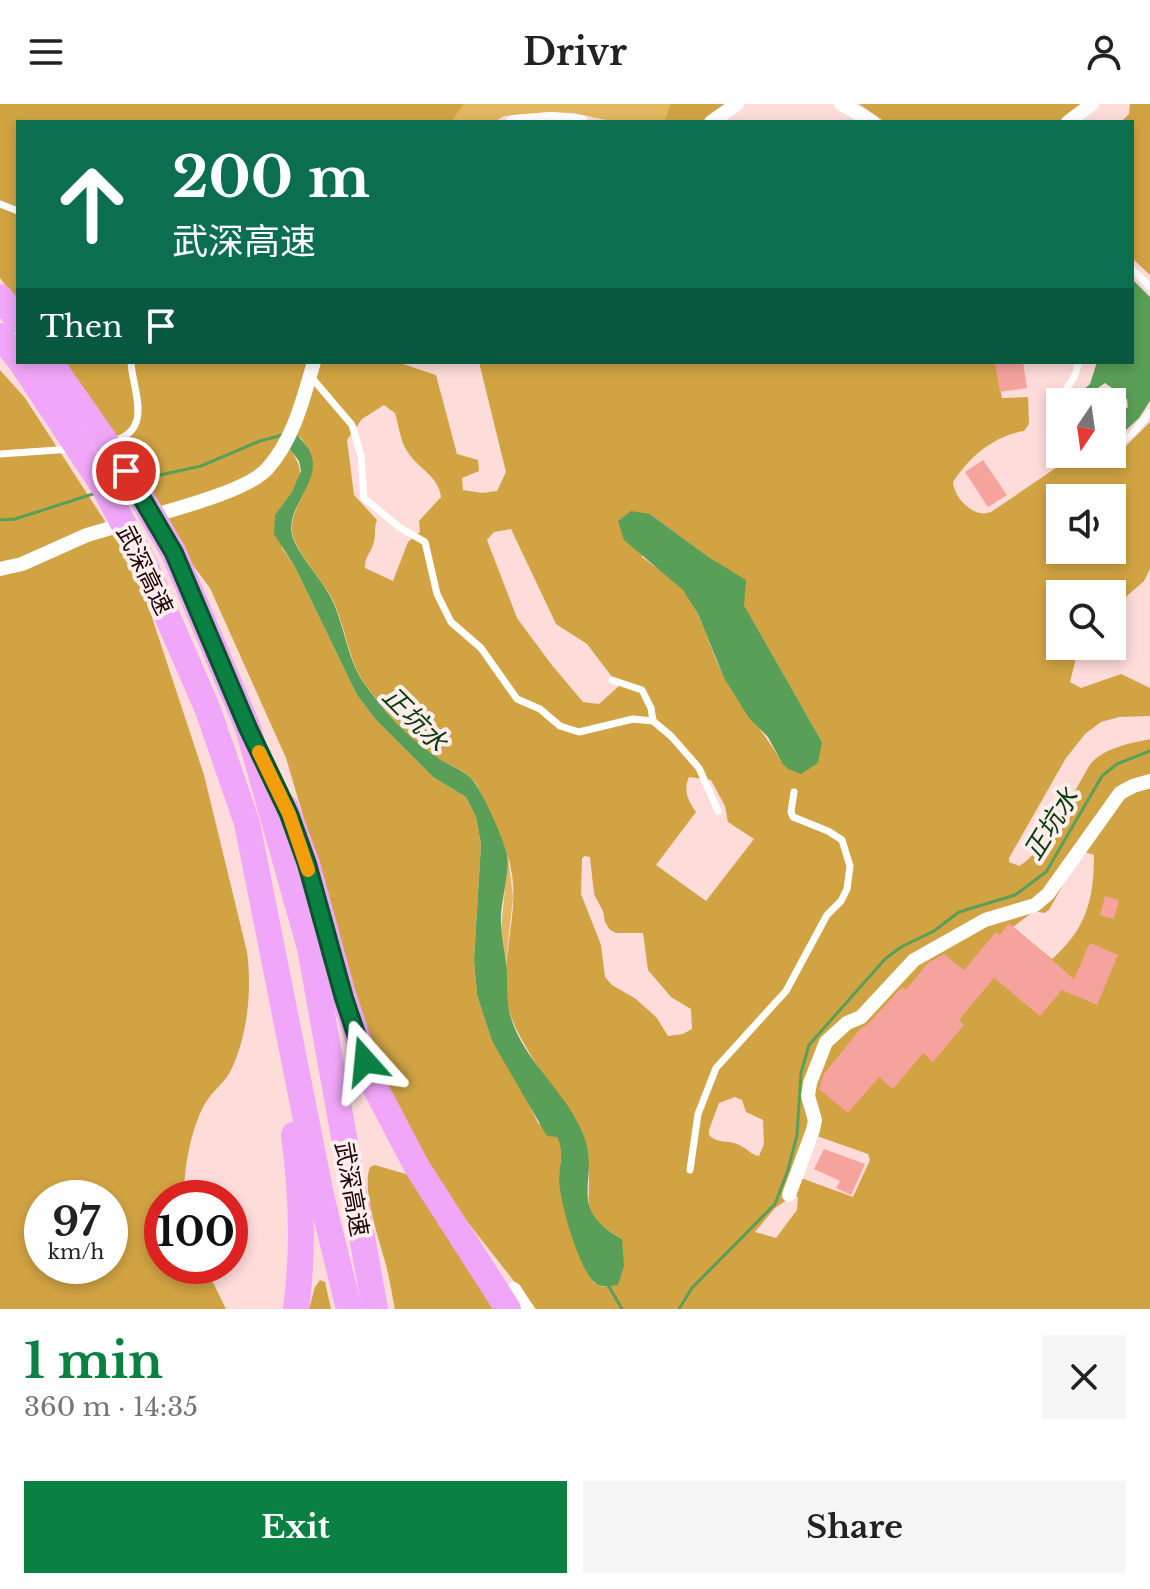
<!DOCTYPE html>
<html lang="en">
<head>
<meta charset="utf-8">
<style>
  :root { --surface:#fff; --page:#f6f6f6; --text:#222; --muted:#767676; --accent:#0b8043 }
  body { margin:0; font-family:"Libre Baskerville","Noto Sans SC",serif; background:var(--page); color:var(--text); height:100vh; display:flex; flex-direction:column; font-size:30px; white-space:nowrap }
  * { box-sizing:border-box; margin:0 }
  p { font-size:26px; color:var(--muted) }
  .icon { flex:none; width:44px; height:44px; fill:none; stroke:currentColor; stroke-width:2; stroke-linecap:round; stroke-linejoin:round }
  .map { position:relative; height:1205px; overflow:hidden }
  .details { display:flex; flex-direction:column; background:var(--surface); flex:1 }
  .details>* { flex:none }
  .top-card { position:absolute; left:16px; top:16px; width:1118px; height:244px; border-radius:0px; box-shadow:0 4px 12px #0003; background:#0b6e4f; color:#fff; overflow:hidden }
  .needle { width:52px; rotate:193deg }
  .tools { position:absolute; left:1046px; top:284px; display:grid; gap:16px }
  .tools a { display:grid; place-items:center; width:80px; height:80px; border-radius:0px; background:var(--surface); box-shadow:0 4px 12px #0003; font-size:40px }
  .speed { position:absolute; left:24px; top:1076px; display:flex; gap:16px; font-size:40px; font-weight:700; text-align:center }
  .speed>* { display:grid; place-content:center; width:104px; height:104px; border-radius:50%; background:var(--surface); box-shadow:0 4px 12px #0003; line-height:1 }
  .speed small { font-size:20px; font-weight:400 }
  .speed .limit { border:12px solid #d22; background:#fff; color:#111 }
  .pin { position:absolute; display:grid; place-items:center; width:68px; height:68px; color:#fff; margin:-34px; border:4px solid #fff; border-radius:50%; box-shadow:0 2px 8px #0007 }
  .me { position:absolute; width:88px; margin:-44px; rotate:342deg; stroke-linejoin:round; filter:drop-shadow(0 0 6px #0008) }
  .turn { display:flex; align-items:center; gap:28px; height:168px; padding:0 24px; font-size:36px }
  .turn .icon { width:104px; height:104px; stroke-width:2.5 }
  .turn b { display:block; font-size:56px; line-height:68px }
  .then { display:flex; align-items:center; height:76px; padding:0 24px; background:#0003; gap:16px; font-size:30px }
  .round { display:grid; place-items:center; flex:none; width:84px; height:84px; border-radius:0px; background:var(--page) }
  .summary { display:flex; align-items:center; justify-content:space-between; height:136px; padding:0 24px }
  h1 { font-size:48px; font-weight:700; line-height:60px; color:var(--accent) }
  .cta { display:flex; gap:16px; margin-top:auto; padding:16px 24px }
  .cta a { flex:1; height:92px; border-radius:0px; background:var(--accent); color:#fff; font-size:32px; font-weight:700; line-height:92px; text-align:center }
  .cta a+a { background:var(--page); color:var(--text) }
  header { display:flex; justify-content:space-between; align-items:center; height:104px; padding:0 24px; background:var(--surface); font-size:36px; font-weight:700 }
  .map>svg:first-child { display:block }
  .green { fill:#e3b760 }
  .forest { fill:#d1a343; fill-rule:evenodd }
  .water { fill:#5a9f57 }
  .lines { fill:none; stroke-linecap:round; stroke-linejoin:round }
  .stream { stroke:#5a9f57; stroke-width:3 }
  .building { fill:#f6a39e }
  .service { stroke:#fff; stroke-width:7 }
  .minor { stroke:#fff; stroke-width:14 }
  .motorway { stroke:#f0a6f9; stroke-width:26 }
  .route-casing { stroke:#07532c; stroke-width:20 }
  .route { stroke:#0b8043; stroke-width:14 }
  .slow { stroke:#f59e0b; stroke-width:14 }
  .labels { text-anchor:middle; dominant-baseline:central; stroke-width:8; stroke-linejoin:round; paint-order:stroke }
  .street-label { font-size:24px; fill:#1c0404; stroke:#ffeeed }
  .water-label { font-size:26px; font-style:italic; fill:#093b0a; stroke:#ffeeed }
</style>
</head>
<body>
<header><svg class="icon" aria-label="menu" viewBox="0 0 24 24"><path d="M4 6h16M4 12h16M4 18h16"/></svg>Drivr<svg class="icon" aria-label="person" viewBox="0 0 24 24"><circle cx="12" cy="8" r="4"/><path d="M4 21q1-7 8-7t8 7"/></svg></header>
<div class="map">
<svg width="1150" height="1205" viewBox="0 0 1150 1205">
  <rect width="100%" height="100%" fill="#fddcda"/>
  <g class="green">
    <polygon points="464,0 670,0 664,18 615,18 574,9 548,8 504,12 494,18 451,18"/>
    <polygon points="508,753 513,793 506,858 501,826"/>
  </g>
  <g class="forest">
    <polygon points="0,0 464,0 451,18 18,18 18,197 0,174"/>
    <polygon points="670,0 725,0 712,18 664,18"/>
    <polygon points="859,0 1085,0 1058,18 885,18"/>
    <polygon points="1130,0 1150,0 1150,171 1132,154 1132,18 1121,18 1129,10"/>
    <path d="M66,258h331l39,13 21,79 21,6 1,11 -17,7 1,12 19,3 15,-2 9,-19 -27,-110h516l7,36 26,-1 1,27 -5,7c-30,5 -54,25 -71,51 1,16 21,37 38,30l75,-51 26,-7 21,1 9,-5 28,-28v147l-6,12 -32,28v-15h-52v52h19l-9,36 11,6 40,-14 29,14v28l-31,1 -18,5 -16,12 -19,24 -57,100v4l10,4c25,-13 56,-77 72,-103 16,-16 37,-19 59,-24v570h-614l-89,-113 -62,-104 -99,-334 -76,-170 -30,-40zM384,301l11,8c4,13 5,27 12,38 10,17 32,25 34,46l-22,24 1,11 -12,10 -15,39 -28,-13c-1,-11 7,-16 9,-27 2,-8 0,-13 3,-21l-23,-25 -7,-55 15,-21zM300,333c36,41 -24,71 -4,107 11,22 29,38 39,61 11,26 14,56 30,79 19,26 44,56 72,74 13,8 25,10 36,22 7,8 9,17 13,27 9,21 21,39 25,62 10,48 -15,97 -1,144 5,17 16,34 25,49 13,20 24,42 35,64 5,9 15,21 17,32 8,44 -14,53 35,81l-4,46 -15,2 -9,-4 -15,-28 -20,-76 3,-32 -5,-10 -19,-14 -20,-41 -26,-41 -15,-46 -3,-35 7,-116 -5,-27 -10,-20 -33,-20 -57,-57 -19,-25 -62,-128 -13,-19 -2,-40c19,-24 29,-33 9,-60zM1060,394h52v52h-52zM650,410l60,44 34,47 78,137 -40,21c-16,-29 -38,-52 -55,-81 -17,-29 -22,-62 -42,-90 -10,-14 -29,-24 -43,-35zM511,425l45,95 31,20 32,42 -20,18 -16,-2 -32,-38 -34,-46 -30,-78 7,-8zM689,673l22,3 14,26 3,16 26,17 -48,62 -50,-36 40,-53c-8,-12 -13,-21 -7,-35zM1082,747l12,4c0,45 -8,74 -42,104l-39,-32 21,-16 10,2 5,-3zM585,752l5,1 4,37 9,17 2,11 5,8 6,3h27l5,37 23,27 20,12 1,20 -9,5 -15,2 -11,-18 -21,-19 -24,-14 -7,-8 -4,-32 -20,-51 1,-36zM735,993l7,3 4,12 17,8 1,24 -5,12c-9,-2 -10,-6 -18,-10 -10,-7 -22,-1 -32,-11v-5l10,-27zM817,1032l51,18 2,6 -17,37 -52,-19zM794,1091l4,2 -1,13 -21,28 -21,-6 20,-24z"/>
    <path d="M0,266l25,28 111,171 68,206 43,177c5,37 1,81 -15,116 -6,14 -18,21 -26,34 -14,22 -24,71 -21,96h-23v68h43l21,43h-226zM42,1094h68v68h-68z"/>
    <path d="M375,1061l34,10c26,47 61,88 88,134h-102c-3,-14 -5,-29 -9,-44 -6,-23 -25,-76 -16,-98z"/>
    <polygon points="320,1176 325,1178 331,1205 309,1205 315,1183"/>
  </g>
  <g class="water">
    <polygon points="1132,175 1150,193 1150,297 1139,314 1112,339 1112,315 1128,303 1127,295 1105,279 1078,298 1069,298 1090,280 1097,258 1132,258"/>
    <path d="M295,330c49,40 -20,70 0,109 11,22 29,38 39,61 11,26 14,56 30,79 19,27 44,55 71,73 12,9 25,12 36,22 11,12 32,60 36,76 3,15 -5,44 -6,60 -1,17 3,32 5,48 2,16 0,32 3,48 10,48 57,80 74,124 19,47 -20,72 39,105l2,27 -6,19c-8,1 -17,4 -24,-3 -16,-16 -34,-79 -35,-102 0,-16 6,-28 -2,-43l-10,-1 -55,-95 -15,-46 -3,-35 7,-116 -5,-27 -10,-20 -33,-20 -57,-57 -19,-25 -62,-128 -21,-33 1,-19 17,-23 9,-21 -2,-10 -10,-13z"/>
    <polygon points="631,407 650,410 710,454 746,476 744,501 822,638 818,659 801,670 788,665 782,659 768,633 749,614 724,574 698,510 683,486 624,436 618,417"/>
  </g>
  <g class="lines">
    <g class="stream">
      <polyline points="142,375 201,362 260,337 282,331"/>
      <polyline points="0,416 15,415 96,389"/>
      <polyline points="607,1179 622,1205"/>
      <polyline points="679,1205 692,1184 775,1100 788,1066 797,1031 801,969 809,941 885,855 901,843 934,827 959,808 1015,791 1046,768 1102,672 1117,660 1150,647"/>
    </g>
  </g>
  <g class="building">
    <polygon points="995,258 1023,258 1027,284 1000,288"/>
    <polygon points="983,356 1007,391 988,403 965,368"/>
    <polygon points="1105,792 1119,796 1114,815 1100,811"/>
    <polygon points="1009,819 1074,875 1090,839 1118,851 1097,901 1062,886 1040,912 994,874 959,916 964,921 933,958 923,949 893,985 879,973 848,1009 819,985 824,970 861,924 868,920 902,883 906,886 928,859 944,850 964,866 996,828 1000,831"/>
    <polygon points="824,1045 865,1060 851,1091 836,1084 840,1077 814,1065"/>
  </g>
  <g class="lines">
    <g class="service">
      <polyline points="0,100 18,107"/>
      <polyline points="1132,165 1150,183"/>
      <polyline points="312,274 352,321 361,352 364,394 399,423 425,438 437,490 451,518 481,544 517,595 540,605 560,622 579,628 633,615 653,617 671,632 699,664 718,707"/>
      <path d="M1060,332c-23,-36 17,-43 18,-74"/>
      <path d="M112,337c43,-10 20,-52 19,-79"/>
      <polyline points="1112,344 1132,330 1150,308"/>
      <polyline points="0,350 72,345"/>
      <polyline points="612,576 642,586 651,604 653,617"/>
      <polyline points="690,1066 698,1010 716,964 786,887 827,811 841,797 847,785 850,762 842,736 828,727 793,713 791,708 794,688"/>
    </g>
    <g class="minor">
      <polyline points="841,0 873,18"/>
      <polyline points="513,18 552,15 581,18"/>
      <polyline points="711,18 737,0"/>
      <polyline points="1068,18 1092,0"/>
      <path d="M148,413c28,-8 100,-27 119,-48 27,-30 36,-70 47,-107"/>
      <polyline points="0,465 22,460 87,431 128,419"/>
      <polyline points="789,1091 813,1026 815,1016 808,992 810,979 826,938 847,919 861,913 914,856 985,816 1035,801 1048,790 1120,689 1133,682 1150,677"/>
      <polyline points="514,1185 527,1205"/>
    </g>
    <g class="motorway">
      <polyline points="0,193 18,216"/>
      <polyline points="0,232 18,254"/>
      <polyline points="21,258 104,383 145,461 208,606 247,719 321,1091 349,1205"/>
      <polyline points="50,258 126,367 174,449 248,624 310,844 375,1205"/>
      <polyline points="286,704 307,760 344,894 375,983 417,1063 508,1205"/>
      <path d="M294,1031c8,59 10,115 2,174"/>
    </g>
  </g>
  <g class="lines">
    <g class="route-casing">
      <polyline id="route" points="126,367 174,449 248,624 289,710 307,760 344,894 365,957"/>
    </g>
    <use href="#route" class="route"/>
    <polyline class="slow" points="259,648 289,710 308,766"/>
  </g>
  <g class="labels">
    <g class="street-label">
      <text transform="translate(145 466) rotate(64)">武深高速</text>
      <text transform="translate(352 1085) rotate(80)">武深高速</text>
    </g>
    <g class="water-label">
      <text transform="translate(415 615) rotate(45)">正坑水</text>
      <text transform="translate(1051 720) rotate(-58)">正坑水</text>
    </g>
  </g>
</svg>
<div class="tools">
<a><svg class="needle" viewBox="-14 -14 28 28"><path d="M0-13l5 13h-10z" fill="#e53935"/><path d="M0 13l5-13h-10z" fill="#767676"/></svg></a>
<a><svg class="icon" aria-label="sound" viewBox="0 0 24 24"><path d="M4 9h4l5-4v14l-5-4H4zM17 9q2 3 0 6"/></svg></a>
<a><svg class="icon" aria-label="search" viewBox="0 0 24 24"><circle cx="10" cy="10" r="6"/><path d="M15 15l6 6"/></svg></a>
</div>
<div class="speed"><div>97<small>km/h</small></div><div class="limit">100</div></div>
<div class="pin" style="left:126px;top:367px;background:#d93025"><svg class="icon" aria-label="arrive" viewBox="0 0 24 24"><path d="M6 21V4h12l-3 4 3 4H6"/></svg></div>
<svg class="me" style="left:365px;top:957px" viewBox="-20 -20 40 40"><path d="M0-17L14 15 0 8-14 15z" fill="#0b8043" stroke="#fff" stroke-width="4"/></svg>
<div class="top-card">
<div class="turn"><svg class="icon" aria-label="ahead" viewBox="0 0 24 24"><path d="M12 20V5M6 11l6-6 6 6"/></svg><div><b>200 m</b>武深高速</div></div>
<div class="then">Then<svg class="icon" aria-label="arrive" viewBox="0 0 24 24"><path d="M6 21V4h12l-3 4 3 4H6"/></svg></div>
</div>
</div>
<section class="details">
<div class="summary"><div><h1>1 min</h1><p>360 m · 14:35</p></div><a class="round"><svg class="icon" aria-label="close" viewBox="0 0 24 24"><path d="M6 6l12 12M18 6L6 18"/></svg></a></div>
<div class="cta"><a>Exit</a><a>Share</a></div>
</section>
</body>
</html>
